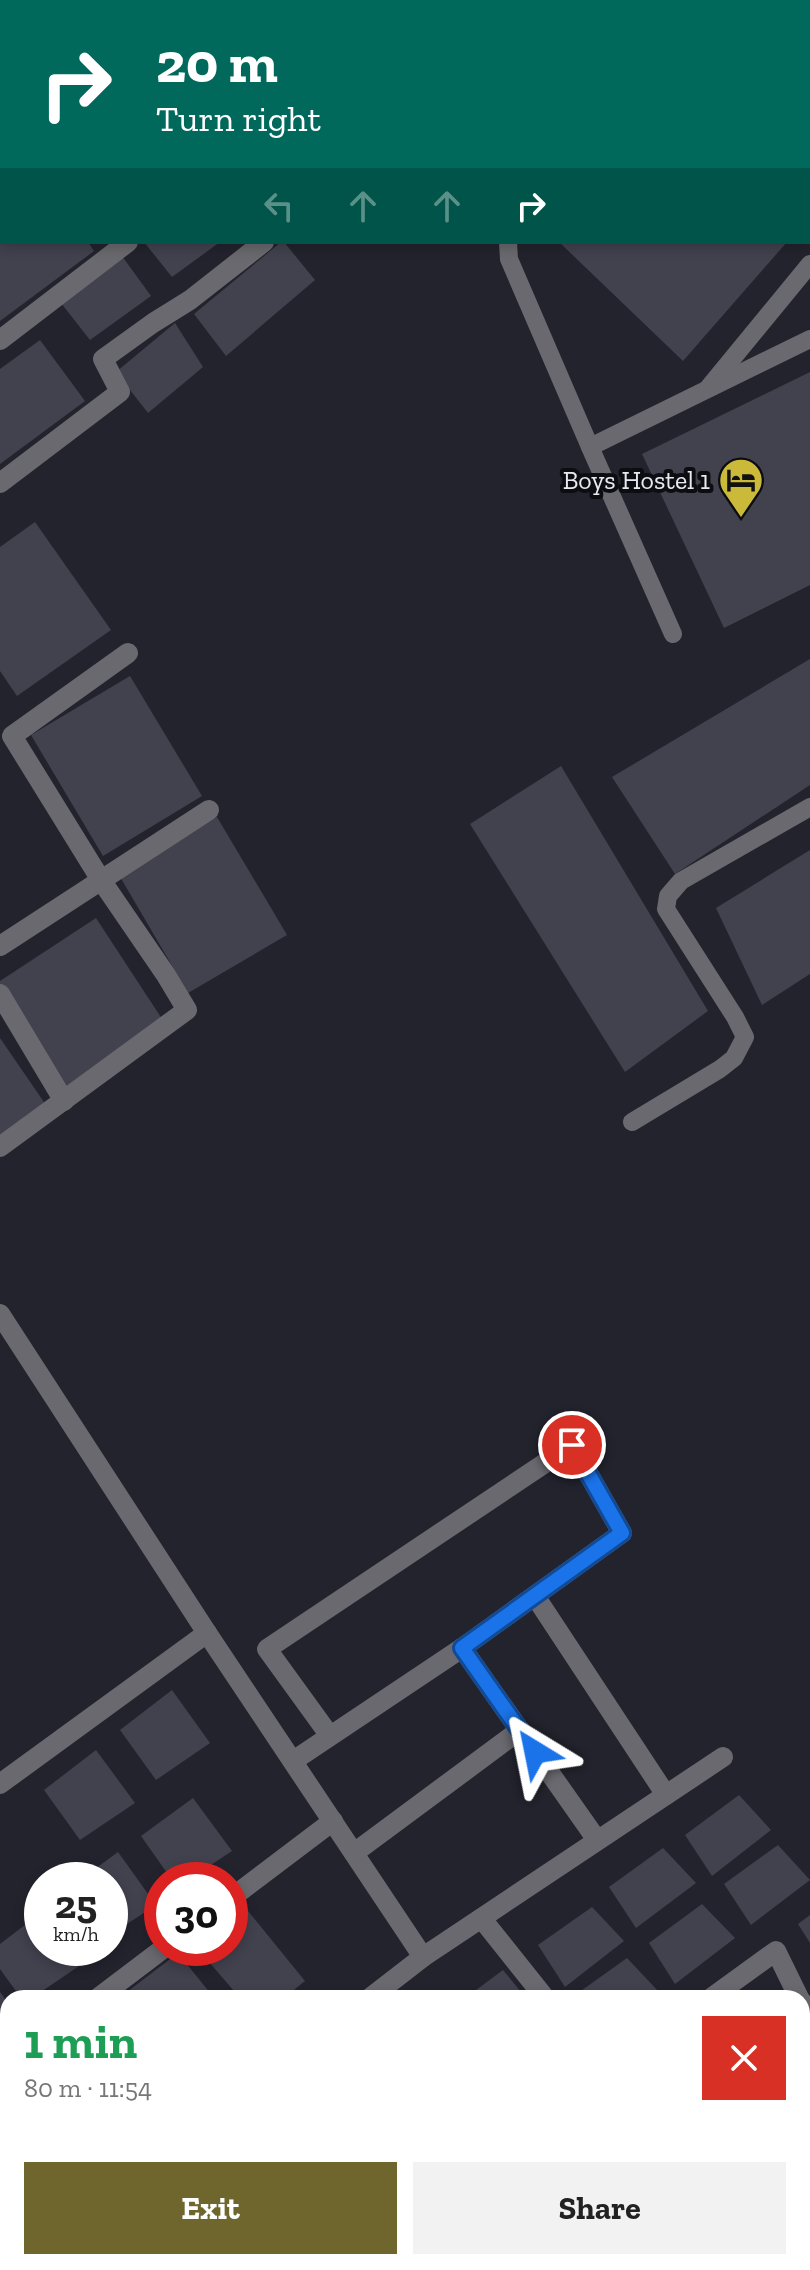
<!DOCTYPE html>
<html lang="en">
<head>
<meta charset="utf-8">
<style>
  :root { --surface:#fff; --page:#f2f2f2; --text:#222; --muted:#767676; --accent:#6e662c }
  body { margin:0; font-family:"Zilla Slab",serif; background:var(--page); color:var(--text); height:100vh; display:flex; flex-direction:column; font-size:30px; white-space:nowrap }
  * { box-sizing:border-box; margin:0 }
  p { font-size:26px; color:var(--muted) }
  .icon { flex:none; width:44px; height:44px; fill:none; stroke:currentColor; stroke-width:2; stroke-linecap:round; stroke-linejoin:round }
  .map { position:relative; flex:1; overflow:hidden }
  .side { position:absolute; left:0px; top:1990px; width:810px; height:280px; display:flex; flex-direction:column; background:var(--surface); border-radius:24px 24px 0 0; box-shadow:0 4px 12px #0003 }
  .side>* { flex:none }
  .guide { position:absolute; left:0px; top:0px; width:810px; height:244px; box-shadow:0 4px 12px #0003; background:#00695c; color:#fff; overflow:hidden }
  .speed { position:absolute; left:24px; top:1862px; display:flex; gap:16px; font-size:40px; font-weight:700; text-align:center }
  .speed>* { display:grid; place-content:center; width:104px; height:104px; border-radius:50%; background:var(--surface); box-shadow:0 4px 12px #0003; line-height:1 }
  .speed small { font-size:20px; font-weight:400 }
  .speed .limit { border:12px solid #d22; background:#fff; color:#111 }
  .pin { position:absolute; display:grid; place-items:center; width:68px; height:68px; color:#fff; margin:-34px; border:4px solid #fff; border-radius:50%; box-shadow:0 2px 8px #0007 }
  .me { position:absolute; width:88px; margin:-44px; rotate:325deg; stroke-linejoin:round; filter:drop-shadow(0 0 6px #0008) }
  .turn { display:flex; align-items:center; gap:28px; height:168px; padding:0 24px; font-size:36px }
  .turn .icon { width:104px; height:104px; stroke-width:2.5 }
  .turn b { display:block; font-size:56px; line-height:68px }
  .lanes { display:flex; align-items:center; height:76px; padding:0 24px; background:#0003; justify-content:center; gap:40px; direction:ltr }
  .lanes .off { opacity:.35 }
  .round { display:grid; place-items:center; flex:none; width:84px; height:84px; border-radius:0px; background:var(--page) }
  .headline { display:flex; align-items:center; justify-content:space-between; height:136px; padding:0 24px }
  h1 { font-size:48px; font-weight:700; line-height:60px; color:#1e9e55 }
  .primary-button { display:flex; gap:16px; margin-top:auto; padding:16px 24px }
  .primary-button a { flex:1; height:92px; border-radius:0px; background:var(--accent); color:#fff; font-size:32px; font-weight:700; line-height:92px; text-align:center }
  .primary-button a+a { background:var(--page); color:var(--text) }
  .map>svg:first-child { display:block }
  .building { fill:#41424e }
  .lines { fill:none; stroke-linecap:round; stroke-linejoin:round }
  .service { stroke:#69696f; stroke-width:18 }
  .minor { stroke:#69696f; stroke-width:20 }
  .route-casing { stroke:#114b97; stroke-width:20 }
  .route { stroke:#1a73e8; stroke-width:14 }
  .labels { text-anchor:middle; dominant-baseline:central; stroke-width:8; stroke-linejoin:round; paint-order:stroke }
  .poi-label { font-size:26px; fill:#e9eaf1; stroke:#0c0d11; text-anchor:end }
</style>
</head>
<body>
<div class="map">
<svg width="810" height="2270" viewBox="0 0 810 2270">
  <rect width="100%" height="100%" fill="#22232d"/>
  <g class="building">
    <polygon points="0,242 88,242 94,251 0,321"/>
    <polygon points="144,242 220,242 172,277"/>
    <polygon points="281,242 284,242 315,280 226,356 194,314"/>
    <polygon points="559,242 787,242 683,361"/>
    <polygon points="122,256 151,296 90,340 61,303"/>
    <polygon points="175,323 203,367 148,413 116,372"/>
    <polygon points="40,340 85,401 0,464 0,369"/>
    <polygon points="810,372 810,585 724,628 642,454"/>
    <polygon points="35,522 111,630 17,696 0,671 0,547"/>
    <polygon points="810,659 810,785 675,874 612,777"/>
    <polygon points="130,676 202,796 103,856 31,735"/>
    <polygon points="561,766 708,1011 625,1072 470,824"/>
    <polygon points="217,817 287,935 188,993 119,875"/>
    <polygon points="810,850 810,974 762,1005 716,908"/>
    <polygon points="96,918 166,1025 67,1089 0,985 0,981"/>
    <polygon points="0,1038 48,1108 0,1141"/>
    <polygon points="172,1690 210,1743 156,1780 120,1730"/>
    <polygon points="96,1750 135,1803 80,1840 44,1790"/>
    <polygon points="739,1795 771,1830 712,1876 685,1835"/>
    <polygon points="193,1798 232,1851 188,1880 172,1880 141,1836"/>
    <polygon points="778,1845 810,1880 751,1925 724,1884"/>
    <polygon points="663,1848 696,1883 636,1928 609,1887"/>
    <polygon points="118,1852 156,1905 110,1935 110,1880 80,1880"/>
    <polygon points="702,1904 735,1938 675,1984 649,1943"/>
    <polygon points="244,1906 305,1981 284,1998 240,1998 197,1948 230,1948 230,1916"/>
    <polygon points="592,1907 624,1941 565,1987 538,1945"/>
    <polygon points="42,1912 42,1948 66,1948 79,1966 32,1998 21,1998 0,1969 0,1944"/>
    <polygon points="810,1915 810,1943 798,1924"/>
    <polygon points="178,1953 214,1998 132,1998 127,1992"/>
    <polygon points="627,1958 659,1992 651,1998 571,1998"/>
    <polygon points="503,1970 526,1998 469,1998 468,1996"/>
    <polygon points="0,1992 8,2003 8,2017 0,2022"/>
    <polygon points="802,2063 810,2071 810,2108 802,2116"/>
    <polygon points="8,2085 8,2118 0,2108 0,2091"/>
    <polygon points="0,2151 8,2161 8,2213 0,2219"/>
  </g>
  <g class="lines">
    <g class="service">
      <polyline points="711,2 713,0"/>
      <polyline points="508,242 509,259 590,447"/>
      <polyline points="709,387 810,264"/>
      <polyline points="673,634 590,447 810,339"/>
      <polyline points="632,1122 720,1069 734,1058 745,1037 735,1017 666,909 668,896 681,881 810,807"/>
    </g>
    <g class="minor">
      <polyline points="269,0 270,2"/>
      <polyline points="0,340 128,242"/>
      <polyline points="0,483 120,392 103,359 153,323 190,300 264,242"/>
      <polyline points="0,946 209,810"/>
      <polyline points="0,994 64,1101"/>
      <polyline points="0,1147 187,1010 166,975 101,880 12,736 128,653"/>
      <polyline points="0,1314 207,1633 423,1957"/>
      <polyline points="535,1596 666,1795"/>
      <polyline points="462,1648 597,1840"/>
      <polyline points="293,1761 462,1648 622,1533 572,1445 267,1649 330,1736"/>
      <polyline points="0,1784 207,1633"/>
      <polyline points="354,1853 520,1730"/>
      <polyline points="230,1899 333,1821"/>
      <polyline points="482,1919 545,1998"/>
      <polyline points="98,1998 164,1948"/>
      <polyline points="370,1998 423,1957 723,1757"/>
      <polyline points="711,1998 776,1951 799,1998"/>
      <polyline points="802,2002 809,2013 802,2023"/>
      <polyline points="0,2072 8,2066"/>
      <polyline points="15,2270 26,2262"/>
    </g>
  </g>
  <g class="lines">
    <g class="route-casing">
      <polyline id="route" points="535,1752 462,1648 622,1533 572,1445"/>
    </g>
    <use href="#route" class="route"/>
  </g>
  <defs>
    <g id="hotel-pin" transform="scale(2.3)"><path d="M0 17L-7.5 6A9.5 9.5 0 1 1 7.5 6Z" fill="#cbb939" stroke="#0c0d11"/><path d="M-6-4.5h1.5V1H6V5H4.5V3h-9V5H-6ZM-4 0a1.8 1.8 0 1 1 3.6 0ZM.5 0V-2.5h3Q6-2.5 6 0Z" fill="#111"/></g>
  </defs>
  <g fill-rule="evenodd">
    <use href="#hotel-pin" x="741" y="480"/>
  </g>
  <g class="labels">
    <g class="poi-label">
      <text x="710" y="480">Boys Hostel 1</text>
    </g>
  </g>
</svg>
<div class="speed"><div>25<small>km/h</small></div><div class="limit">30</div></div>
<div class="pin" style="left:572px;top:1445px;background:#d93025"><svg class="icon" aria-label="arrive" viewBox="0 0 24 24"><path d="M6 21V4h12l-3 4 3 4H6"/></svg></div>
<svg class="me" style="left:535px;top:1752px" viewBox="-20 -20 40 40"><path d="M0-17L14 15 0 8-14 15z" fill="#1a73e8" stroke="#fff" stroke-width="4"/></svg>
<div class="guide">
<div class="turn"><svg class="icon" aria-label="right" viewBox="0 0 24 24"><path d="M7 20v-9h11M14 6l5 5-5 5"/></svg><div><b>20 m</b>Turn right</div></div>
<div class="lanes"><svg class="icon off" aria-label="left" viewBox="0 0 24 24"><path d="M17 20v-9H6M10 6l-5 5 5 5"/></svg><svg class="icon off" aria-label="ahead" viewBox="0 0 24 24"><path d="M12 20V5M6 11l6-6 6 6"/></svg><svg class="icon off" aria-label="ahead" viewBox="0 0 24 24"><path d="M12 20V5M6 11l6-6 6 6"/></svg><svg class="icon" aria-label="right" viewBox="0 0 24 24"><path d="M7 20v-9h11M14 6l5 5-5 5"/></svg></div>
</div>
<section class="side">
<div class="headline"><div><h1>1 min</h1><p>80 m · 11:54</p></div><a class="round" style="background:#d93025;color:#fff"><svg class="icon" aria-label="close" viewBox="0 0 24 24"><path d="M6 6l12 12M18 6L6 18"/></svg></a></div>
<div class="primary-button"><a>Exit</a><a>Share</a></div>
</section>
</div>
</body>
</html>
